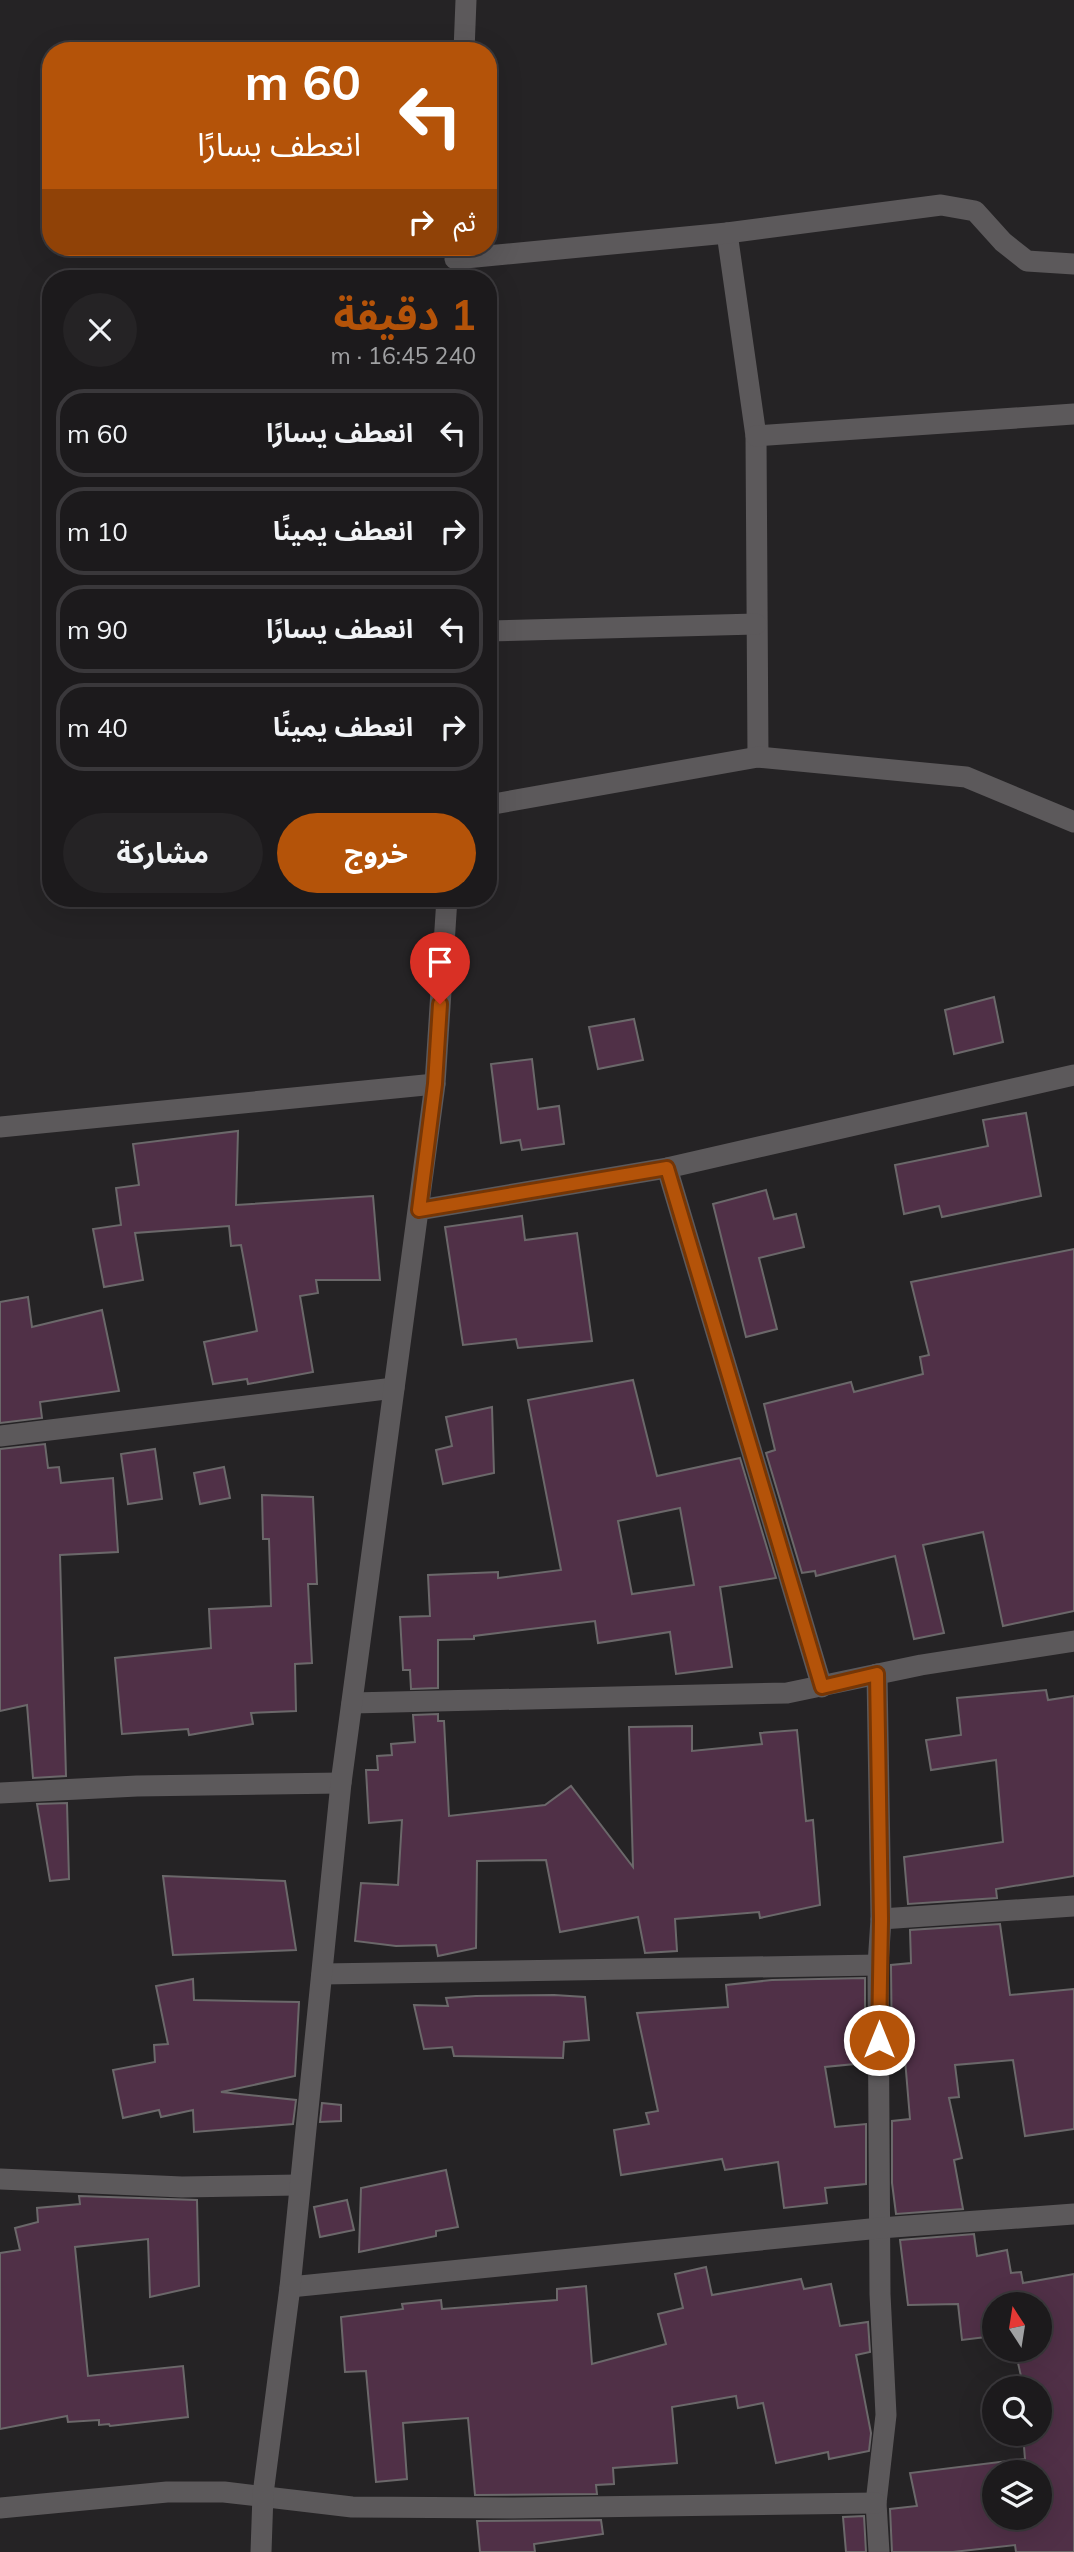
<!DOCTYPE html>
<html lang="ar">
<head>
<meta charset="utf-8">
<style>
  :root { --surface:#1c1a1c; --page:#252325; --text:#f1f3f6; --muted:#a0a1a3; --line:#3a383b; --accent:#b45309 }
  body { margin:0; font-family:Mulish,"Noto Sans Arabic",sans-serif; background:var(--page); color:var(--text); direction:rtl; height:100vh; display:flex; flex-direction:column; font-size:26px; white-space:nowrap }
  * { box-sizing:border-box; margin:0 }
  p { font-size:23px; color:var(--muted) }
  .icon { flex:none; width:38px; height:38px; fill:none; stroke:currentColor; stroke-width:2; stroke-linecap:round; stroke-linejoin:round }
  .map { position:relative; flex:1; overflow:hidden; direction:ltr }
  .panel { position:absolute; left:42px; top:270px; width:455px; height:637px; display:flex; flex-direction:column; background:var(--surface); border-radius:28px; box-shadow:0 7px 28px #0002,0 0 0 2px var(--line); direction:rtl }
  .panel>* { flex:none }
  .banner { position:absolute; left:42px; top:42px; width:455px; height:214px; border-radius:28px; box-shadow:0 7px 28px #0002,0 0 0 2px var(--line); direction:rtl; background:#b45309; color:#fff; overflow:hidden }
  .needle { width:46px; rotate:348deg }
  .buttons { position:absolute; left:982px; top:2292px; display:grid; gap:14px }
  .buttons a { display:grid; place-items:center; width:70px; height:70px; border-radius:50%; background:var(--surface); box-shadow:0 7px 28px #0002,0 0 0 2px var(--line); font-size:35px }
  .pin { position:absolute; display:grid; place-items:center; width:60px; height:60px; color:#fff; margin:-72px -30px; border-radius:50% 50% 50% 0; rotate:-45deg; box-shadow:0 0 7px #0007 }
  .pin .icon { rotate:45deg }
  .me { position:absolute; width:77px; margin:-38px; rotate:0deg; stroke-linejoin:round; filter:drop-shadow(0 0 5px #0008) }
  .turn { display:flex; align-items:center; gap:24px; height:147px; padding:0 21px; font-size:32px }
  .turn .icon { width:91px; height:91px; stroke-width:2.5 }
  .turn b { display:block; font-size:49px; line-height:60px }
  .then { display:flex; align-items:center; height:66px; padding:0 21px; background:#0003; gap:14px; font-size:26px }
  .round { display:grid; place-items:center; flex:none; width:74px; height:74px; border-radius:37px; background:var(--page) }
  .summary { display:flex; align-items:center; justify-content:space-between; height:119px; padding:0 21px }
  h1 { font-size:42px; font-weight:700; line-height:52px; color:var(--accent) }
  .cta { display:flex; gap:14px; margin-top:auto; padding:14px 21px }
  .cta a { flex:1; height:80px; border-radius:42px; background:var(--accent); color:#fff; font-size:28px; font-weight:700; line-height:80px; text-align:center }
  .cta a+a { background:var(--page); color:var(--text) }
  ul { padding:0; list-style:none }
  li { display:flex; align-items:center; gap:21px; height:88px; margin:0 14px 10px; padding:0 7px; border:4px solid var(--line); border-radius:28px }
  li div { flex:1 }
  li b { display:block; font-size:26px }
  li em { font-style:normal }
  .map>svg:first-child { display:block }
  .building { fill:#503047; stroke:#6b686a; stroke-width:2; fill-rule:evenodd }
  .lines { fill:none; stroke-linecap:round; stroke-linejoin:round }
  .minor { stroke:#5c595b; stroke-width:21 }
  .route-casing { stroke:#753606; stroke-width:18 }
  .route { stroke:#b45309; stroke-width:12 }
</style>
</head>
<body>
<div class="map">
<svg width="1074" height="2552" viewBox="0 0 1074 2552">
  <rect width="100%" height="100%" fill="#252325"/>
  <g class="building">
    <polygon points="994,997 1003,1042 954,1054 945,1010"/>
    <polygon points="634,1019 643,1060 598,1069 589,1027"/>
    <polygon points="532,1059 538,1109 559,1106 564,1144 522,1150 520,1140 501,1143 491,1064"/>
    <polygon points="1026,1113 1041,1196 942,1217 939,1206 904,1214 895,1165 988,1146 983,1120"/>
    <polygon points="238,1131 236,1205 373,1196 380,1280 316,1280 318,1293 300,1296 313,1372 248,1384 247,1379 213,1384 204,1342 257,1331 241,1245 231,1246 229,1226 135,1233 143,1280 104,1287 93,1229 121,1225 116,1188 139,1185 133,1144"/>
    <polygon points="766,1190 774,1219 796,1214 804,1247 759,1258 777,1329 746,1337 713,1204"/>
    <polygon points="522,1216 525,1240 577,1233 592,1341 518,1348 516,1339 463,1345 445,1227"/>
    <polygon points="1074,1249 1074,1611 1003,1626 983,1532 923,1545 944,1633 914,1639 895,1556 816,1576 815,1571 802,1573 766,1453 775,1450 764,1404 851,1382 854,1392 923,1374 920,1357 929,1355 911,1282"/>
    <polygon points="28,1297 32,1327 102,1310 119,1391 40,1402 42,1418 0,1423 0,1302"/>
    <path d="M633,1380l24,96 83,-18 36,120 -56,9 12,80 -56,7 -6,-42 -72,11 -3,-22 -121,15v3l-36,1v48l-27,1 -1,-19h-7l-3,-53 30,-1 -2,-41 70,-3v6l63,-8 -33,-170zM680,1508l14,77 -62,9 -14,-73z"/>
    <polygon points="492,1407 494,1473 443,1484 436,1450 452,1446 446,1417"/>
    <polygon points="45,1444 48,1468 59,1467 61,1483 113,1478 118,1552 60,1555 66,1776 33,1778 27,1705 0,1711 0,1449"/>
    <polygon points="155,1449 162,1499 128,1504 121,1454"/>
    <polygon points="224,1467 230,1498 200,1504 194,1473"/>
    <polygon points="262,1495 313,1497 317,1584 308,1584 312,1663 295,1664 296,1711 251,1713 253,1724 189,1735 188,1729 122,1734 115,1658 211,1648 209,1609 271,1606 269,1539 263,1539"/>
    <polygon points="1046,1690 1048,1700 1074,1696 1074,1876 996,1889 997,1898 908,1904 904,1857 1003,1842 996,1760 931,1770 926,1740 961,1735 957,1698"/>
    <polygon points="438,1714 438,1721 444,1721 449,1816 545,1805 571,1786 633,1867 629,1727 692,1726 692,1751 762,1744 760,1733 797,1730 806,1821 813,1820 820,1905 760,1918 759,1912 675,1919 677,1951 645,1953 638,1917 560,1932 546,1860 477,1861 476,1948 438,1956 436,1945 396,1946 355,1941 361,1883 398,1885 402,1820 369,1823 366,1770 378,1770 377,1756 392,1755 391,1744 415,1742 413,1715"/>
    <polygon points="67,1803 69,1879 50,1881 37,1804"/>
    <polygon points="163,1876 285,1881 296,1950 173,1955"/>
    <polygon points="1000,1924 1010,1995 1074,1989 1074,2129 1025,2136 1013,2060 955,2065 959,2097 949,2098 962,2158 954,2160 963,2209 896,2214 892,2183 892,2121 910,2119 905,2059 892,2060 891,1965 911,1963 910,1930"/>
    <polygon points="865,1978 865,2063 825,2067 835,2127 866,2124 866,2184 825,2188 827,2203 784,2208 778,2162 725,2170 722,2159 621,2175 614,2130 649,2124 646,2113 658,2111 637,2013 728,2007 726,1985 772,1980"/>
    <polygon points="193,1979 194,2000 299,2002 295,2076 221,2092 296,2100 293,2124 194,2132 193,2110 161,2117 159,2110 123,2118 113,2070 155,2062 154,2045 168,2044 156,1986"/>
    <polygon points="554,1995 585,1997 589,2040 564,2042 563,2058 454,2056 452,2047 424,2049 414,2005 448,2006 446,1998 476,1996"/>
    <polygon points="322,2103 341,2105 341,2121 320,2122"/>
    <polygon points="446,2170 458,2227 436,2231 436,2236 359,2252 361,2188"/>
    <polygon points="79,2196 197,2200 199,2286 150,2297 148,2239 75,2247 88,2376 183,2366 188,2417 110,2426 109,2424 99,2425 99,2420 68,2422 67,2416 0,2429 0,2253 20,2250 15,2228 38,2222 37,2208 80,2204"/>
    <polygon points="347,2200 354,2230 320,2237 314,2207"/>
    <path d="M974,2234l3,22 30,-6 4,23 10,-1 2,11 51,-9v278h-58l-1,-7 -62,7h-61l-2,-43 27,-3 -7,-33 115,-14 -2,-25h17v-45h-16l-9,-39h25v-45h-46v31l-32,4 -4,-36 -50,1 -8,-65zM994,2473h46v45h-46z"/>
    <polygon points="706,2267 712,2295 801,2279 804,2289 831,2284 840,2326 868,2322 870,2352 856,2355 871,2433 869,2451 829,2459 828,2452 776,2463 763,2403 738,2408 736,2396 672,2407 677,2463 613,2468 614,2484 596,2485 597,2494 475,2495 468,2418 403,2423 407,2479 376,2482 366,2371 345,2372 341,2317 403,2309 402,2304 441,2300 442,2309 557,2300 557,2289 586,2286 592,2364 666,2344 658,2314 683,2308 675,2274"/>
    <polygon points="864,2516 866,2552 846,2552 843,2517"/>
    <polygon points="601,2520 603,2534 534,2544 535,2552 480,2552 477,2521"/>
  </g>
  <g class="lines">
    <g class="minor">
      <polyline points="464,51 466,0"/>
      <polyline points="727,233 756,436 758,757"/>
      <polyline points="455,259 727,233 941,205 975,211 1003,242 1027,261 1074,264"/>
      <polyline points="756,436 1074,414"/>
      <polyline points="488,631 756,624"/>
      <polyline points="488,805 758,757 966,777 1074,822"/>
      <polyline points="0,1127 435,1084"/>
      <polyline points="667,1168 822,1687"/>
      <polyline points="419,1210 667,1168 1074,1075"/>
      <polyline points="0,1436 394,1388"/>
      <polyline points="877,1674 881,1919 878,1965 880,2294 886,2415 876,2503 879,2552"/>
      <polyline points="352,1703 787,1693 921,1665 1074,1641"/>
      <polyline points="0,1793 137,1786 341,1783"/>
      <polyline points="881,1919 1074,1906"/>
      <polyline points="322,1974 878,1965"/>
      <polyline points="0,2179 182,2187 298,2185"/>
      <polyline points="290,2287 880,2228 1074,2214"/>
      <polyline points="0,2508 167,2492 224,2492 352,2507 514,2508 876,2503"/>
      <polyline points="261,2552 263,2494 290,2287 341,1783 435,1084 447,898"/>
    </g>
  </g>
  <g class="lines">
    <g class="route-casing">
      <polyline id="route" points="440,1004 435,1084 419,1210 667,1168 822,1687 877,1674 881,1919 879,2040"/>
    </g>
    <use href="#route" class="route"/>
  </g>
</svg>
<div class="buttons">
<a><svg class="needle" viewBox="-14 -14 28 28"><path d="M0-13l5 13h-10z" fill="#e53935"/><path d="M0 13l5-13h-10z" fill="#a0a1a3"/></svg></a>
<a><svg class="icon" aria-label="search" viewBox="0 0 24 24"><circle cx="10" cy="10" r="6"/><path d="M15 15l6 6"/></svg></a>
<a><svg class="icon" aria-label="layers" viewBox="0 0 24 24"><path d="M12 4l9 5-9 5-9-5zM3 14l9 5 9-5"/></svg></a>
</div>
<div class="pin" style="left:440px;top:1004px;background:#d93025"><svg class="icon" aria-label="arrive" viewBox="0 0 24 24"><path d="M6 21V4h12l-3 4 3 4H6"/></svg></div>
<svg class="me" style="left:879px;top:2040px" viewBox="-20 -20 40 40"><circle r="17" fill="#b45309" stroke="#fff" stroke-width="3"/><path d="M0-11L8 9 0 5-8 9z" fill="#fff"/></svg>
<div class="banner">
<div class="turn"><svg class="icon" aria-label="left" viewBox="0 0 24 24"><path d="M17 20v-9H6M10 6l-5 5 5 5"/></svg><div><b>60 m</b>انعطف يسارًا</div></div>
<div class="then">ثم<svg class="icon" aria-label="right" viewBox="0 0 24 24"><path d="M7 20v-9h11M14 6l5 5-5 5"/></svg></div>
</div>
<section class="panel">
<div class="summary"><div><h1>1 دقيقة</h1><p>240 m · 16:45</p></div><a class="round"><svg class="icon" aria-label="close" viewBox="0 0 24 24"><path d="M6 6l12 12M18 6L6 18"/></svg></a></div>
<ul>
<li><svg class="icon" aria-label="left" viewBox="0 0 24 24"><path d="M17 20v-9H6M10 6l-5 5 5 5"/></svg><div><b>انعطف يسارًا</b></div><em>60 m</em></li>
<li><svg class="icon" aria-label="right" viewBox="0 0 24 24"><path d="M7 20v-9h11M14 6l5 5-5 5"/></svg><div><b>انعطف يمينًا</b></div><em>10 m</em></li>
<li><svg class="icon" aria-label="left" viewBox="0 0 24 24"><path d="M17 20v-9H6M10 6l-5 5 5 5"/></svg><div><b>انعطف يسارًا</b></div><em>90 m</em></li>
<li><svg class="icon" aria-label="right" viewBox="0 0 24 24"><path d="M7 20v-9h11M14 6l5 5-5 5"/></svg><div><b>انعطف يمينًا</b></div><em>40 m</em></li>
</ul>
<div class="cta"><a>خروج</a><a>مشاركة</a></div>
</section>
</div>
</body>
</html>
